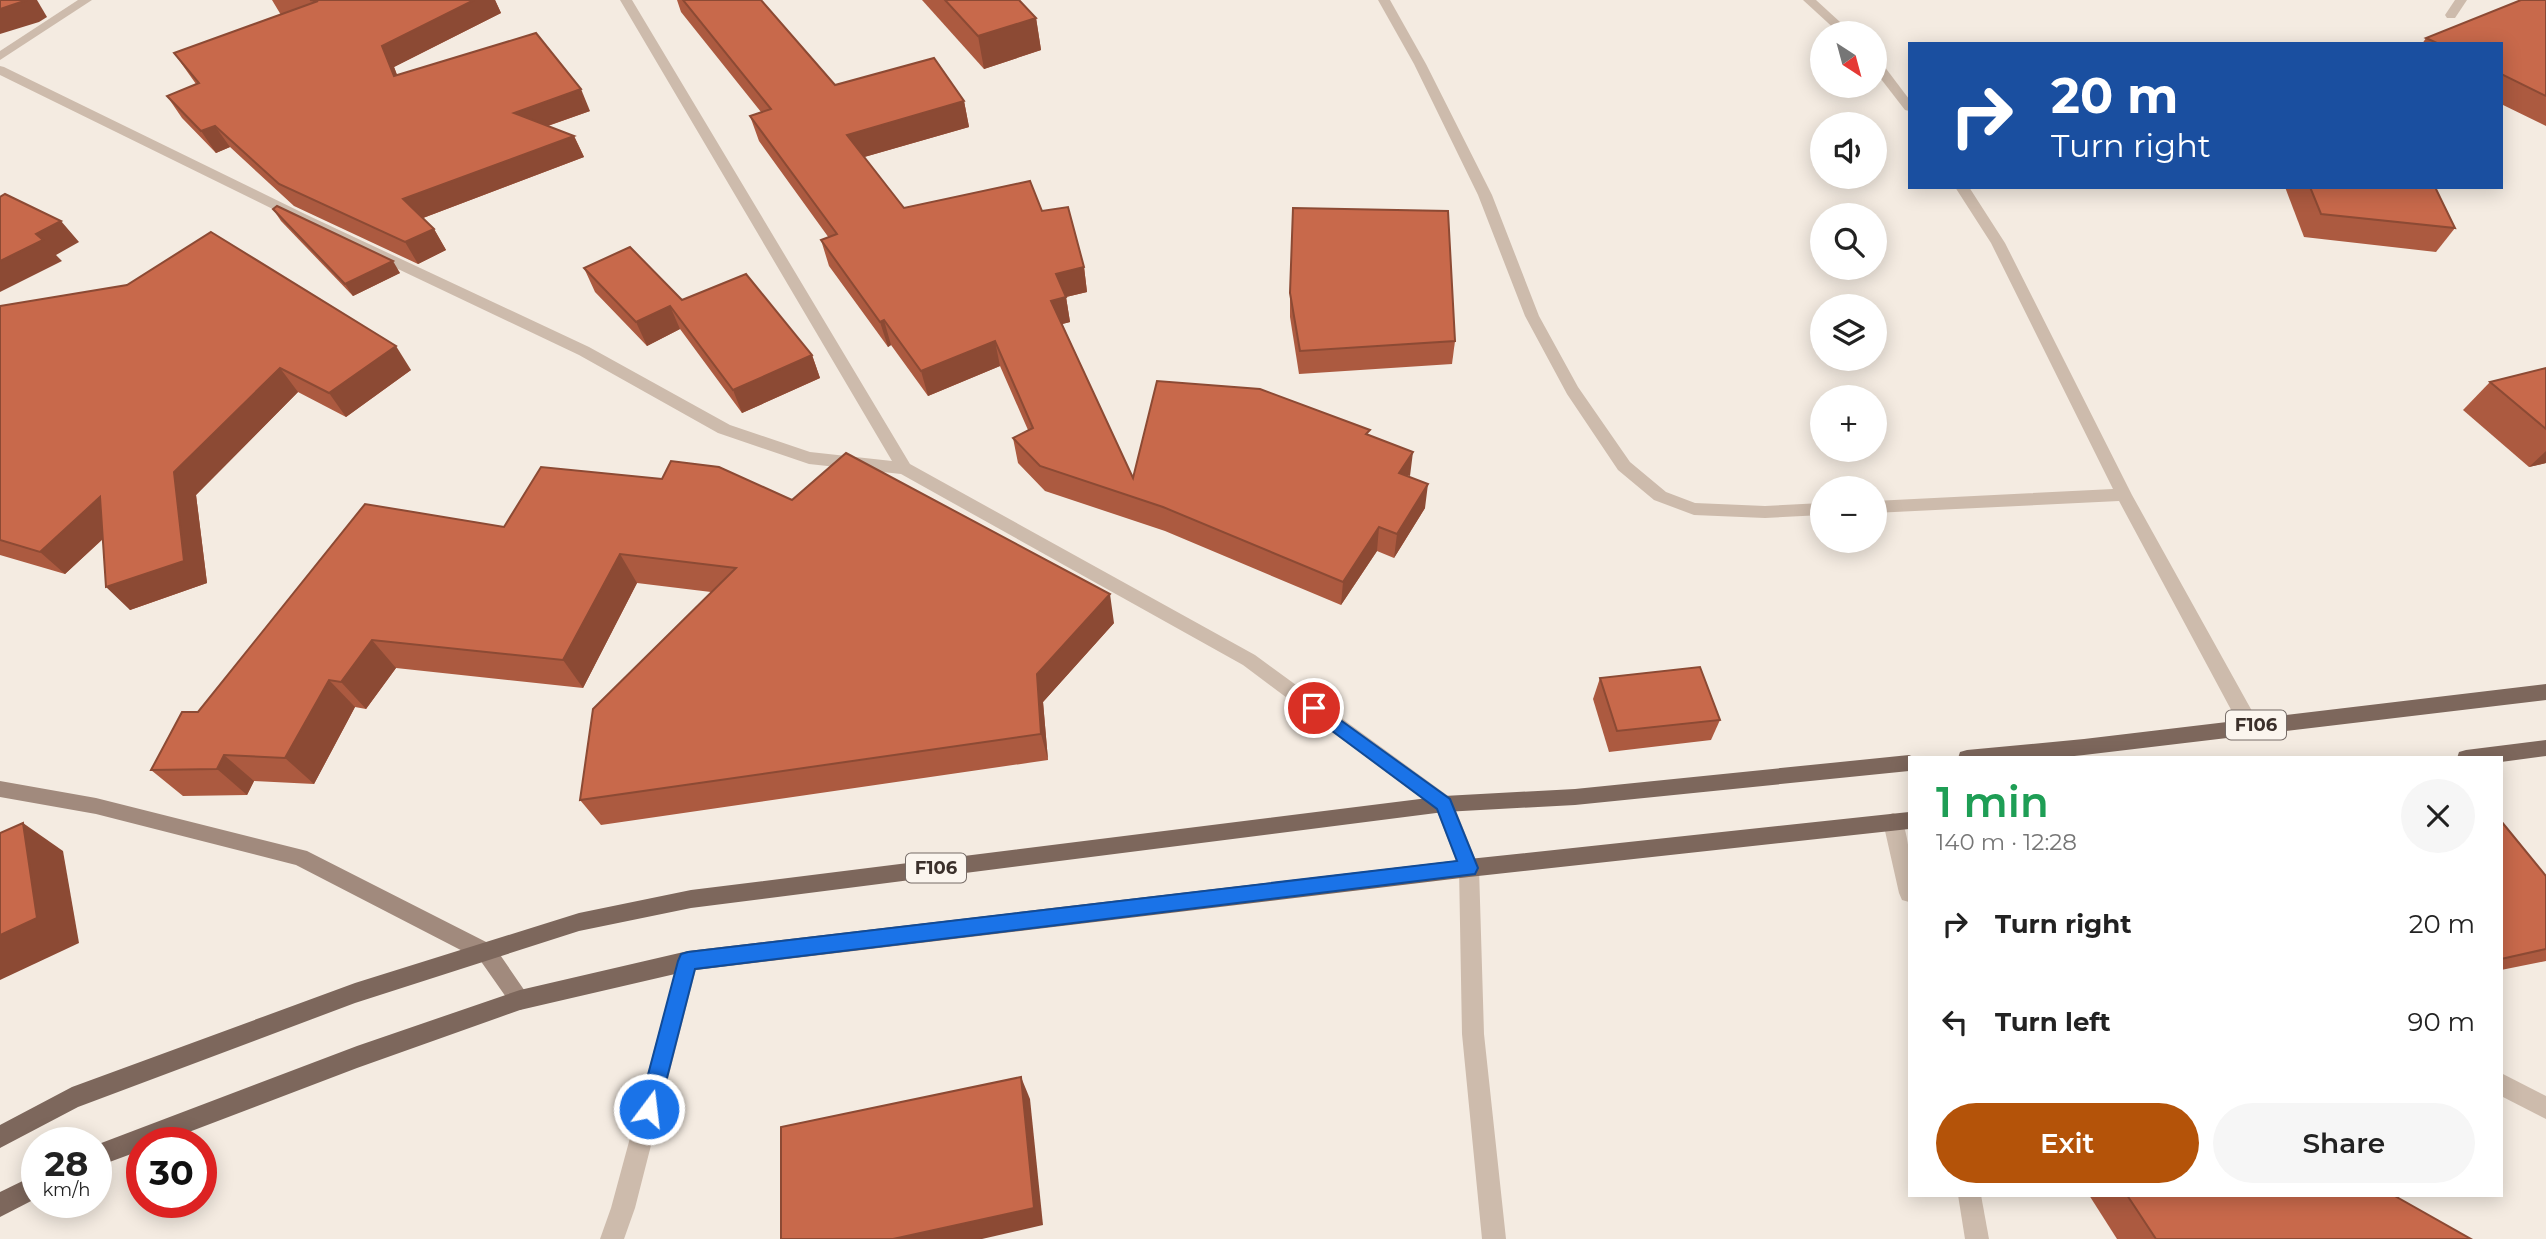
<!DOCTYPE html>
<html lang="en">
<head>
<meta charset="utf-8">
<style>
  :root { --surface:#fff; --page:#f6f6f6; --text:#222; --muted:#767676; --accent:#b45309 }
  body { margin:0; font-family:Montserrat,sans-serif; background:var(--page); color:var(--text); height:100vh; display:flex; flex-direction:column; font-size:26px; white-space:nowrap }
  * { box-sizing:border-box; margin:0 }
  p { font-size:23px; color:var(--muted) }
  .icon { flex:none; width:38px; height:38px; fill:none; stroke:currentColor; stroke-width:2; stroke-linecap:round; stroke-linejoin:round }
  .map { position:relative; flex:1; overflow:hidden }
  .panel { position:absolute; left:1908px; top:756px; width:595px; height:441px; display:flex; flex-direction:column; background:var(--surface); border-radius:0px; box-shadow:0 4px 18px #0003 }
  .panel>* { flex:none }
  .hud { position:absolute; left:1908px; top:42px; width:595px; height:147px; border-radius:0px; box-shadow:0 4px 18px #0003; background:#1a4fa0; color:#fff; overflow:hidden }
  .needle { width:46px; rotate:144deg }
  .fabs { position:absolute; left:1810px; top:21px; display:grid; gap:14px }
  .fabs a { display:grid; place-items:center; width:77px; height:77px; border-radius:50%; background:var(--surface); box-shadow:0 4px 18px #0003; font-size:35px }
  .speed { position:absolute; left:21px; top:1127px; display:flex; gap:14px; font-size:35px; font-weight:700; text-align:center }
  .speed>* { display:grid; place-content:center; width:91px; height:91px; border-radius:50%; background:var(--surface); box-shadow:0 4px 18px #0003; line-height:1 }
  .speed small { font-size:18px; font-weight:400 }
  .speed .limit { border:10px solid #d22; background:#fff; color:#111 }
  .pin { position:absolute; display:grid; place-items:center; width:60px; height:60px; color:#fff; margin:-30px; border:4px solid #fff; border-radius:50%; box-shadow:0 2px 7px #0007 }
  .me { position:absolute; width:77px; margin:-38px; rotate:15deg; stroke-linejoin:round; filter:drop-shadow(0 0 5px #0008) }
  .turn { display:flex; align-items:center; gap:24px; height:147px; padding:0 28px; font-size:32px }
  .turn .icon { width:91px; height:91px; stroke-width:2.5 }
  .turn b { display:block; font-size:49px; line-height:60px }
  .round { display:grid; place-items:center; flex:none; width:74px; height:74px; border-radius:37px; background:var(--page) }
  .overview { display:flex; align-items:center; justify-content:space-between; height:119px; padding:0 28px }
  h1 { font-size:42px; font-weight:600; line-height:52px; color:#1e9e55 }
  .button { display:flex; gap:14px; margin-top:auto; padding:14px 28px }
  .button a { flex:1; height:80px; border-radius:42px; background:var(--accent); color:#fff; font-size:28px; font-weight:600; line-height:80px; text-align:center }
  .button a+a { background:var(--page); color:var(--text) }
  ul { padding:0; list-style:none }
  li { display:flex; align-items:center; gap:21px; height:98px; padding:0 28px }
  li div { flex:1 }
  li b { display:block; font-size:26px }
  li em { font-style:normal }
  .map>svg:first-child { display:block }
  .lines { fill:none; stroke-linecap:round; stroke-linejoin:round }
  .street { fill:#cdbbac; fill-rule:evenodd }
  .secondary { fill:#a18a7d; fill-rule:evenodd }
  .primary { fill:#7d675c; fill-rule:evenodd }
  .wall { fill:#ac5a40 }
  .shaded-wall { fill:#8c4a34 }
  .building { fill:#c8694b; stroke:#8c4a34; stroke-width:2 }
  .route { fill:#1a73e8; stroke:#114b97; stroke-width:2 }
  .labels { text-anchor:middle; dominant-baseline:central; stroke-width:5; stroke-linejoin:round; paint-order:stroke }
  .shield { fill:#fbf5ee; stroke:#756b66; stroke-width:2 }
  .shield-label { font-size:18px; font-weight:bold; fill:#3b302b }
</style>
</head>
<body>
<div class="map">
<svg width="2546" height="1239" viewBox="0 0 2546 1239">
  <rect width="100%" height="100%" fill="#f4ebe1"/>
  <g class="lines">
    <g class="street">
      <polygon points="78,0 92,0 0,60 0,51"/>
      <polygon points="620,0 632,0 910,464 1255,655 1451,798 1479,868 1484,1034 1506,1239 1482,1239 1462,1034 1459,868 1436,809 1243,665 901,474 809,464 718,433 579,355 297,221 0,75 0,66 4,67 307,215 589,347 730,425 810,452 892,461"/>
      <polygon points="1378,0 1390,0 1426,64 1492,195 1539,316 1578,387 1630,462 1666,492 1695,503 1765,506 1822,503 1822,515 1765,518 1694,515 1654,500 1618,470 1567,394 1525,316 1478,195 1414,64"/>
      <polygon points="1803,0 1816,0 1852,33 1839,33"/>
      <polygon points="2455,0 2467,0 2455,18 2447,18 2445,15"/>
      <polygon points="1874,57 1878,58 1909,99 1909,111 1905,110 1874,70"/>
      <polygon points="1955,187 1969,187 2005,243 2132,495 2257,720 2259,726 2257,732 2250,734 2243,732 2119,501 1874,513 1874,501 2113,489 1991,243"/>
      <path d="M1893,813l7,3c12,26 10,58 9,86l-7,-2 -3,-7 -16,-71 3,-6z"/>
      <polygon points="688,951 695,954 698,961 635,1208 624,1239 600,1239 611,1208 678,961 681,954"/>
      <polygon points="2501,1073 2546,1096 2546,1119 2501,1096"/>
      <polygon points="1958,1195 1981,1195 1989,1239 1965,1239"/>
    </g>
    <polygon class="secondary" points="0,781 96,798 307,851 494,946 531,1000 527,1007 520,1010 513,1007 480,960 296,865 96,814 0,797"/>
    <g class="primary">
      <polygon points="2546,684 2546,700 2084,755 2055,758 1958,758 1960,752 1967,750 2084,739"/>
      <polygon points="2546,740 2546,756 2501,762 2501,758 2457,758 2459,752 2466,750"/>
      <polygon points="1909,755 1916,758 1909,758 1909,771 1575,805 1444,812 691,908 579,931 355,1003 78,1107 0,1148 0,1125 72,1087 355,983 579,913 691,890 1444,796 1575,789"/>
      <polygon points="1909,812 1909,829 1469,877 688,971 520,1010 357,1068 160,1143 142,1143 142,1150 96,1167 96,1145 357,1046 520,990 688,951 1469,859"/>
      <polygon points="37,1174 37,1198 0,1217 0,1192"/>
    </g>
  </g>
  <g class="wall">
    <polygon points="272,0 495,0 501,13 394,67 397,75 590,111 548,126 574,136 584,157 423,218 434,229 446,250 418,264 294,206 230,147 216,153 182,118 167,96 196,84 174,53 281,15"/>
    <polygon points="677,0 761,0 835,85 964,101 969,127 864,157 904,208 1042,211 1084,267 1087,292 1066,297 1070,322 1062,324 1133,478 1369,436 1410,477 1425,508 1394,558 1377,551 1341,605 1165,531 1045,491 1018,463 1013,438 1028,430 1000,366 928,396 891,345 888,347 829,266 821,240 829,238 759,141 750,116 761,112 681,12"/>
    <polygon points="922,0 1019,0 1036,18 1041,50 984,69"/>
    <polygon points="2546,0 2546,126 2501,104 2501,44 2422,44 2426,38"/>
    <polygon points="2285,187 2435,187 2455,228 2436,252 2304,237"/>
    <polygon points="273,209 400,273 353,296 281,221"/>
    <polygon points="584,268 682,300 812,355 820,378 742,413 680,329 647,346 595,292"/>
    <polygon points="1290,293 1455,341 1452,364 1299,374 1290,317"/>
    <polygon points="0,306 411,370 346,417 298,392 196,495 207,583 130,610 103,539 65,574 0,555"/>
    <polygon points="2546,368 2546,463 2529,467 2463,410 2490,382"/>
    <polygon points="792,500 1114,623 1043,702 1048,760 601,825 580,800 711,592 637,583 583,688 396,668 366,709 355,707 314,784 254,781 247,795 183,796 151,770 198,712 504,527"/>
    <polygon points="1600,678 1720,720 1711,740 1609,752 1593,699"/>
    <polygon points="2501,821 2546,876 2546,961 2501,970"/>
    <polygon points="2089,1195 2393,1195 2471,1239 2117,1239"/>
  </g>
  <g class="shaded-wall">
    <polygon points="27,0 37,0 47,17 39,22 0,34 0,9"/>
    <polygon points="474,0 495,0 501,13 394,67 406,98 394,76 382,46"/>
    <polygon points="1036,18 1041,50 984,69 978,36"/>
    <polygon points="581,89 590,111 524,134 514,113"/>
    <polygon points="964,101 969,127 854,160 847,135"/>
    <polygon points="215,126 230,147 216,153 201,131"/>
    <polygon points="574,136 584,157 415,221 403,199"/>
    <polygon points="61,221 79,242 56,255 62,261 0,292 0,261 36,234"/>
    <polygon points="434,229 446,250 418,264 405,242"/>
    <polygon points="393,261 400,273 353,296 345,284"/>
    <polygon points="1084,267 1087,292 1066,297 1070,322 1055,326 1051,301 1056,274"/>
    <polygon points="670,306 680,329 647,346 636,322"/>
    <polygon points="884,320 891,345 888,347 880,322"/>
    <polygon points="995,341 1000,366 928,396 921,371"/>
    <polygon points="396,346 411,370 346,417 329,393"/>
    <polygon points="812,355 820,378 742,413 733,390"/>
    <polygon points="280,368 298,392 196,495 207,583 130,610 106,587 174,472"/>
    <polygon points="2546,451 2546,463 2529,467"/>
    <polygon points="1413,452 1410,476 1399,473"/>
    <polygon points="1428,484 1425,508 1394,558 1397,534"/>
    <polygon points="100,497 123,520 65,574 40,552"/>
    <polygon points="1379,527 1377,551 1341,605 1343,582"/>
    <polygon points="620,554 637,583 583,688 563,660"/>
    <polygon points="1110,594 1114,623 1043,702 1048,760 1041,734 1037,674"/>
    <polygon points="372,640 396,668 366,709 341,682"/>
    <polygon points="329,680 355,707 314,784 285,758"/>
    <polygon points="224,755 254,781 247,795 217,769"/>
    <polygon points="23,823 63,851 79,943 0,980 0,935"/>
    <polygon points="1021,1077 1030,1099 1043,1225 982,1239 893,1239"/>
  </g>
  <g class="building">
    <polygon points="0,0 27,0 0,9"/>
    <polygon points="310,0 474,0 382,46 394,76 536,33 581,89 514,113 574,136 403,199 434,229 405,242 279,184 215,126 201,131 167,96 199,83 174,53 318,1"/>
    <polygon points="683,0 761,0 835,85 934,58 964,101 847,135 904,208 1030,181 1042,211 1068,207 1084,267 1056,274 1066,297 1051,301 1133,478 1157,381 1260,389 1370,430 1366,434 1413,452 1399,473 1428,484 1397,534 1379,527 1343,582 1163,507 1040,466 1013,438 1033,428 995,341 921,371 884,320 880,322 821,240 837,234 750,116 771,109"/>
    <polygon points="945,0 1019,0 1036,18 978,36"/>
    <polygon points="2521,0 2546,0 2546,96 2501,74 2501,44 2439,44 2426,38"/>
    <polygon points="2310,187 2435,187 2455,228 2321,214"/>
    <polygon points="5,194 61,221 36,234 43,240 0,261 0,197"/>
    <polygon points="277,206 393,261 345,284 273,209"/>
    <polygon points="1293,208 1448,211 1455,341 1300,351 1290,293"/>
    <polygon points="211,232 396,346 329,393 280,368 174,472 184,561 106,587 100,497 40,552 0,540 0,306 127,285"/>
    <polygon points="630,247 682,300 746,274 812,355 733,390 670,306 636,322 584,268"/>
    <polygon points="2546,368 2546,429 2490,382"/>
    <polygon points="846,453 1110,594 1037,674 1041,734 580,800 593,709 736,568 620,554 563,660 372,640 341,682 329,680 285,758 224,755 217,769 151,770 182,712 198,712 365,504 504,527 541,467 662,479 671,461 719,467 792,500"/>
    <polygon points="1700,667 1720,720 1617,731 1600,678"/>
    <polygon points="2501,821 2546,876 2546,949 2501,959"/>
    <polygon points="23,823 37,918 0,935 0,833"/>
    <polygon points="1021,1077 1034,1208 893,1239 781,1239 781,1127"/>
    <polygon points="2127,1195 2393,1195 2471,1239 2156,1239"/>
  </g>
  <polygon class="route" points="1314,701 1450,799 1478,868 1475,874 695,969 659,1109 656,1116 649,1119 642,1116 639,1109 678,961 681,954 688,952 1457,861 1437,809 1308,713 1305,708 1308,703"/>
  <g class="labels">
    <g class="shield">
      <rect x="2226" y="710.5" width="60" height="29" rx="5"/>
      <rect x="906" y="853.5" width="60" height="29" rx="5"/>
    </g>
    <g class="shield-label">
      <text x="2256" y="725">F106</text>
      <text x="936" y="868">F106</text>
    </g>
  </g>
</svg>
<div class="fabs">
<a><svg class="needle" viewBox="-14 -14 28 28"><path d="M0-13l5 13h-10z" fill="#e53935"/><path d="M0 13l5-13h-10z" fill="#767676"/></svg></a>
<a><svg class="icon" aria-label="sound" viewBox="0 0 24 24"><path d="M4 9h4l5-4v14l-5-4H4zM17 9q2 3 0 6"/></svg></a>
<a><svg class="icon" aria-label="search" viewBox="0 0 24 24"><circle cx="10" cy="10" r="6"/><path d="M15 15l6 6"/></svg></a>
<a><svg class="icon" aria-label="layers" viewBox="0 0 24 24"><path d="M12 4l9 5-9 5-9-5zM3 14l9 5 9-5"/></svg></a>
<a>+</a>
<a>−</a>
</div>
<div class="speed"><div>28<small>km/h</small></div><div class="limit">30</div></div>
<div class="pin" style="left:1314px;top:708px;background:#d93025"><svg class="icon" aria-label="arrive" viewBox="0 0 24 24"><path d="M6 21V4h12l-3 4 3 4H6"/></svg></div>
<svg class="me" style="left:649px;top:1109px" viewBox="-20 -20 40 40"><circle r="17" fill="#1a73e8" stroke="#fff" stroke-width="3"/><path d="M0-11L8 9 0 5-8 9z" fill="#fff"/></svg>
<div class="hud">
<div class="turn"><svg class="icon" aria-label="right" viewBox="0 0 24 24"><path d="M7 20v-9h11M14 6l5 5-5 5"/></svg><div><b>20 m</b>Turn right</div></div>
</div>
<section class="panel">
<div class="overview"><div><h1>1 min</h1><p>140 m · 12:28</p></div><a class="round"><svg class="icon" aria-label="close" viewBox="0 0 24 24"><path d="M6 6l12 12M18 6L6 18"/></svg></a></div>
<ul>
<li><svg class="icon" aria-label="right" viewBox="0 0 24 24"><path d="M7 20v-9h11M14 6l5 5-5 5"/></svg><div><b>Turn right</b></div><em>20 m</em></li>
<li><svg class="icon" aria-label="left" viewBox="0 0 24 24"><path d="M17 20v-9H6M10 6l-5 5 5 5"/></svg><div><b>Turn left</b></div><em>90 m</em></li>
</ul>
<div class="button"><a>Exit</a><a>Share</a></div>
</section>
</div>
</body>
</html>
